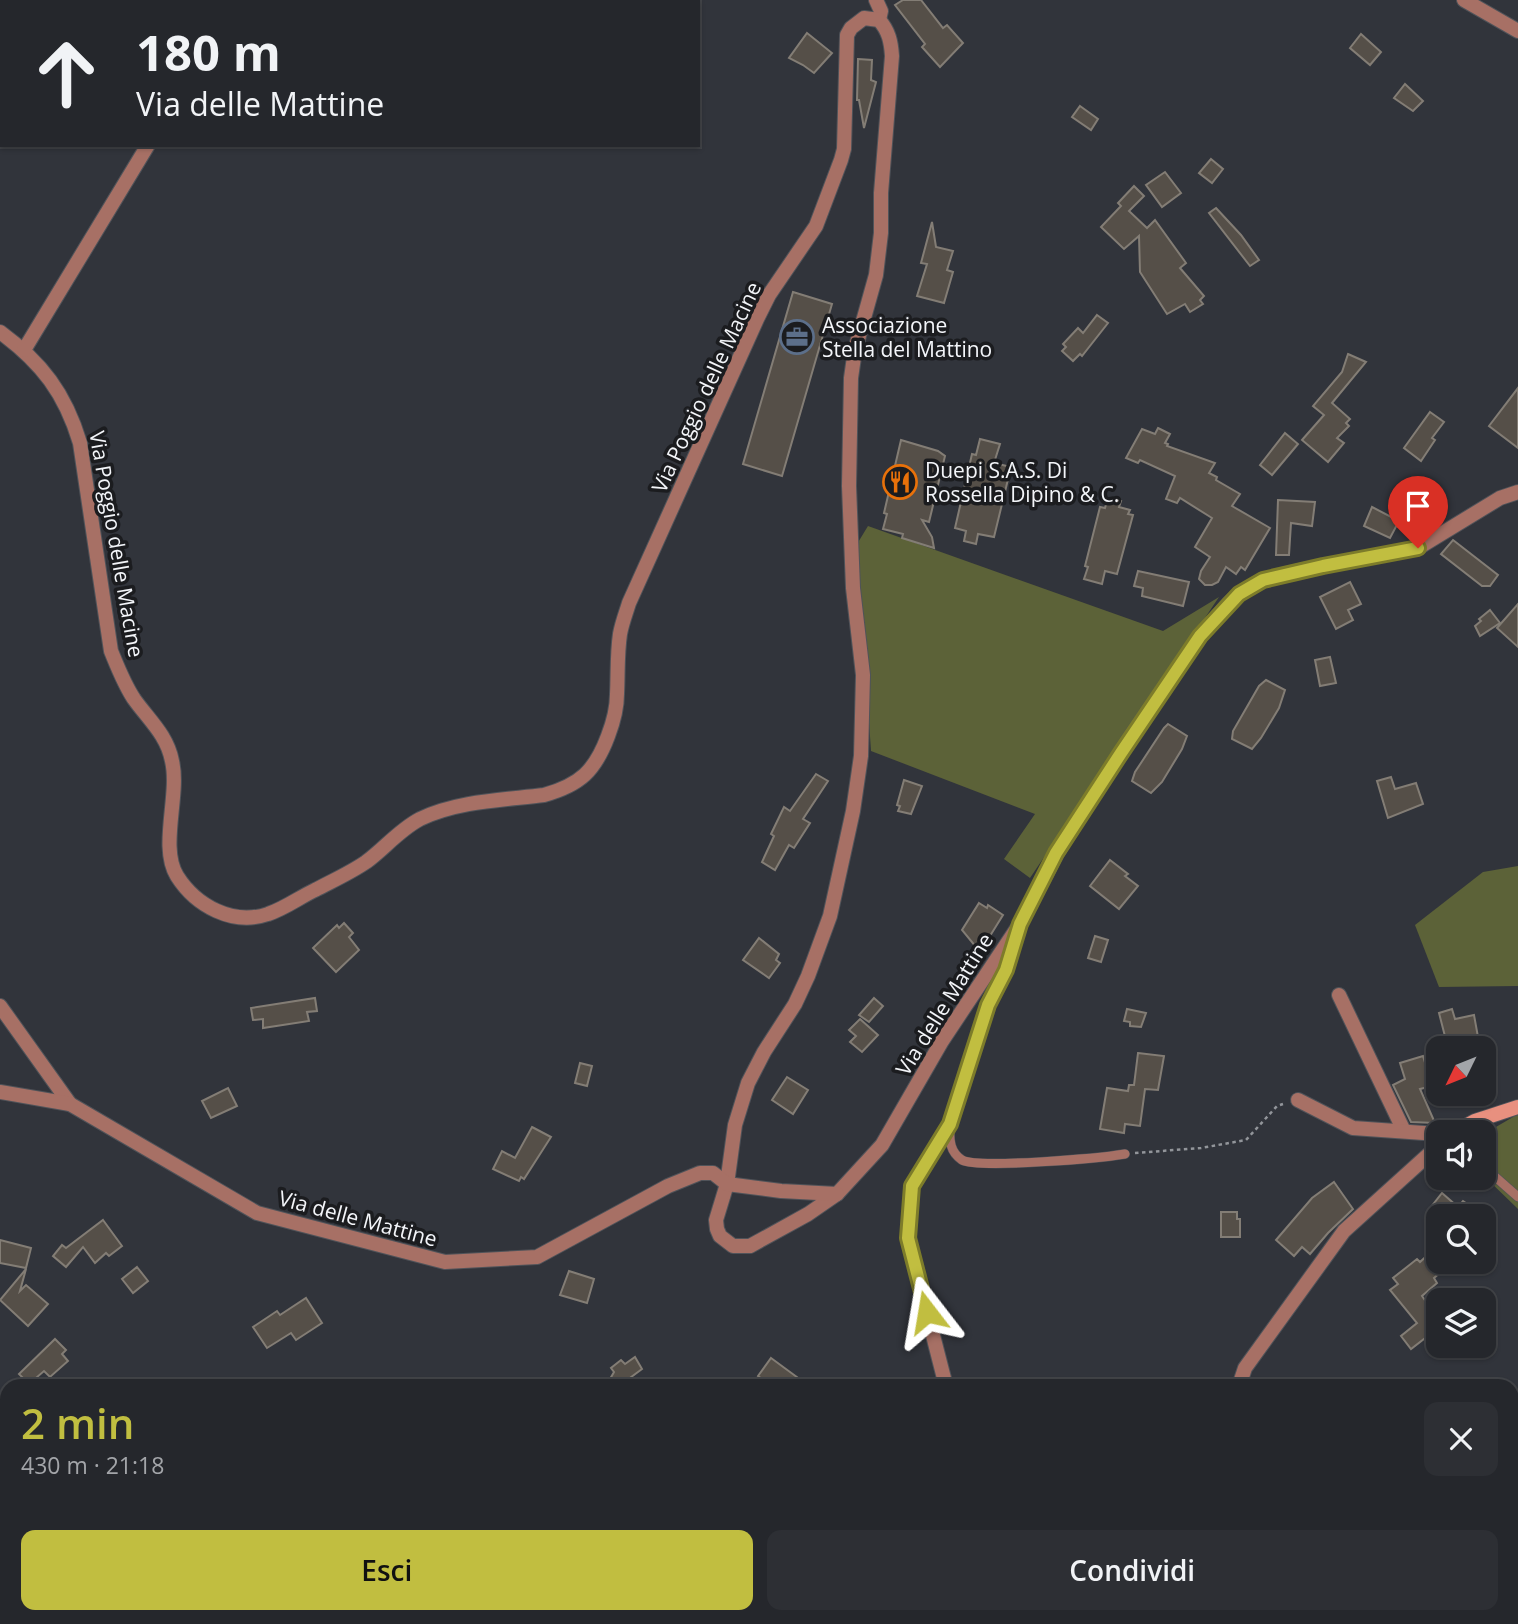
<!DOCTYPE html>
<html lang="it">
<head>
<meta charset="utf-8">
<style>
  :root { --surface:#25272c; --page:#2d2f34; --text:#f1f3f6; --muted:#a3a5a9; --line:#424448; --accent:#c1be40 }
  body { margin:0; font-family:"Open Sans",sans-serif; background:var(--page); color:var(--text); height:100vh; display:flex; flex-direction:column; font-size:26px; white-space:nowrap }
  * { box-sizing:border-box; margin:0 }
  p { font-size:23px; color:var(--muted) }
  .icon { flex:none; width:38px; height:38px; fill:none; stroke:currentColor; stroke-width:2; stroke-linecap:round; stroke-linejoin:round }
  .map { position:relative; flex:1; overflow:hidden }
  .sheet { position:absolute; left:0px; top:1379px; width:1519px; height:245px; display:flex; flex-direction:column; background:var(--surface); border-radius:21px 21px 0 0; box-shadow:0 2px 5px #0004,0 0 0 2px var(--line) }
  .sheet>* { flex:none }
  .banner { position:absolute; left:0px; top:0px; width:700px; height:147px; box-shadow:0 2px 5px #0004,0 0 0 2px var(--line); background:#25272c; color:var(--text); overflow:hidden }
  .needle { width:46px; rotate:227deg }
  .controls { position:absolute; left:1426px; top:1036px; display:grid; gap:14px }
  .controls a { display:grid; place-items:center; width:70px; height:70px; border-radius:14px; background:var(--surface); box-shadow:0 2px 5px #0004,0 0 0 2px var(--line); font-size:35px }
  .pin { position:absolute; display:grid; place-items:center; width:60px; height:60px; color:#fff; margin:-72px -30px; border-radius:50% 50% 50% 0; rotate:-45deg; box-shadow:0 0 7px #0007 }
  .pin .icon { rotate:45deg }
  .me { position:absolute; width:77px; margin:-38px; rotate:346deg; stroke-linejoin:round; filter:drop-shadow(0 0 5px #0008) }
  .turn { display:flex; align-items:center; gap:24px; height:147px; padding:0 21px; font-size:32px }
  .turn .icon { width:91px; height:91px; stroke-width:2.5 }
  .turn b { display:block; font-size:49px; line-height:60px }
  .round { display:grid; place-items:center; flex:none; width:74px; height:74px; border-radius:14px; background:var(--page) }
  .overview { display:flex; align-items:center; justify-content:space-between; height:119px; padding:0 21px }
  h1 { font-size:42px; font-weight:600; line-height:52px; color:var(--accent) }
  .cta { display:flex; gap:14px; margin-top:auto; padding:14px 21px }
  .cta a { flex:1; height:80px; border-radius:14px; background:var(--accent); color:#111; font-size:28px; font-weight:600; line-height:80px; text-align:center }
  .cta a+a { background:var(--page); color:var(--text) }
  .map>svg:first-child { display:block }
  .green { fill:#5c6238 }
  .building { fill:#554f48; stroke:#837d75; stroke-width:2 }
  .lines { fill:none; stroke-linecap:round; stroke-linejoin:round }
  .lane-casing { stroke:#505359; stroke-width:10 }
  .street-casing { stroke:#505359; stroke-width:16 }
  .secondary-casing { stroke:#505359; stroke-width:16 }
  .path { stroke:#92959a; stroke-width:2.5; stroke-dasharray:3.5 3.5; stroke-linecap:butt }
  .lane { stroke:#a77065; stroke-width:9 }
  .street { stroke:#a77065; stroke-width:14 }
  .secondary { stroke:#e8907f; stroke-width:14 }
  .route-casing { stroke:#7d7c2a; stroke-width:18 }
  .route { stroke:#c1be40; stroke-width:12 }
  .labels { text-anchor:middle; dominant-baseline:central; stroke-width:7; stroke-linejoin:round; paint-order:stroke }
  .poi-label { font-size:21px; fill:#f3f5f9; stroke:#1b1c1f; text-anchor:start }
  .street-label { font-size:21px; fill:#f3f5f9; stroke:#1b1c1f }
</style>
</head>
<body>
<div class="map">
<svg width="1518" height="1624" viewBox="0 0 1518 1624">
  <rect width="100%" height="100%" fill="#31343b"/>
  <g class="green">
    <polygon points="868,526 1163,631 1219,597 1030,878 1004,859 1035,814 871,751 857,544"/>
    <polygon points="1518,866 1518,986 1439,987 1415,925 1483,872"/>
    <polygon points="1518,1109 1518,1209 1484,1176 1484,1134 1513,1117"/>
  </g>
  <g class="building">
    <polygon points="903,0 921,0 943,28 947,25 963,43 940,67 922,47 925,44 895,5"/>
    <polygon points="807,33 832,53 814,73 803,65 789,58"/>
    <polygon points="1361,34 1381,52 1370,65 1350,48"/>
    <polygon points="858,59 872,60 871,80 876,82 864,128 859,100 857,100"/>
    <polygon points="1405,84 1423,101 1413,111 1394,98"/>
    <polygon points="1080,106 1098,119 1091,130 1072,117"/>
    <polygon points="1211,159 1223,169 1212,183 1199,173"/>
    <polygon points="1165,172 1181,193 1162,207 1146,185"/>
    <polygon points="1134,186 1144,196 1129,211 1147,228 1155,220 1186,263 1180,268 1204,296 1200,300 1203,304 1190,312 1185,304 1167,314 1140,272 1139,236 1124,249 1101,227 1121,206 1118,203"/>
    <polygon points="1216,208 1241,235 1259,260 1250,266 1209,213"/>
    <polygon points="932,222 936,247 953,251 947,270 953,272 944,303 917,296 927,264 921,263"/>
    <polygon points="793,292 832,304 782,476 743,464"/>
    <polygon points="1097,315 1108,323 1082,356 1080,354 1073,361 1062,351 1066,347 1063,344 1078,328 1083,333"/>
    <polygon points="1348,354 1366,362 1332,403 1350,419 1346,423 1349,426 1337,438 1344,443 1328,462 1302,440 1324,415 1313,406 1342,372"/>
    <polygon points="1518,388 1518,448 1489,426"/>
    <polygon points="1430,412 1444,422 1432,438 1435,440 1421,461 1404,448"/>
    <polygon points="1158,428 1170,434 1165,443 1168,444 1167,446 1215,463 1209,473 1217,477 1216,480 1240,494 1232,506 1270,528 1245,570 1241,567 1236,574 1226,567 1218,582 1212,585 1205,585 1199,579 1201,571 1210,557 1195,547 1212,518 1180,498 1177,503 1166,499 1175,476 1140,460 1138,463 1126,458 1142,429 1155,434"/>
    <polygon points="1285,433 1298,444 1272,475 1260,465"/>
    <polygon points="980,439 1000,444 994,463 1011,467 994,537 978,534 976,544 964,541 966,531 955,528 972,454 976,455"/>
    <polygon points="901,440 938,451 945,456 929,522 922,520 932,537 934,548 902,538 903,534 883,529 887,514 884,513"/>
    <polygon points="1108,498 1121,501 1119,507 1130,510 1128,514 1133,515 1117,574 1105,571 1102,584 1084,579 1088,567 1085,566 1100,507 1105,508"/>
    <polygon points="1278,500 1315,502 1312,526 1291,523 1289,555 1276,555"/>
    <polygon points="1372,507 1399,521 1390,538 1364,526"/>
    <polygon points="1453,540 1498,575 1490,586 1482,586 1441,554"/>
    <polygon points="1138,571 1189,582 1183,606 1142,596 1143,588 1134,586"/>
    <polygon points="1350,582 1361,604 1348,610 1353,620 1336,629 1320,597"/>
    <polygon points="1518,604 1518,647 1497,628"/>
    <polygon points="1490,610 1500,623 1480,636 1475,626 1481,621 1479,619"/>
    <polygon points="1330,657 1336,683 1320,686 1315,660"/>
    <polygon points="1266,680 1285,690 1279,708 1261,738 1252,749 1232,739 1233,731 1259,686"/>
    <polygon points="1168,724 1187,736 1182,749 1162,782 1151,793 1132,781 1135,772 1164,728"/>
    <polygon points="816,774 828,781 803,819 810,823 794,848 789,845 775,870 762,862 774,836 771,834 784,807 790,811"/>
    <polygon points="1391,777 1395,789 1416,783 1423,804 1388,818 1377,781"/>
    <polygon points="904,780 922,786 911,814 898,811 900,806 897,805"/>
    <polygon points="1110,860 1128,874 1125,876 1138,886 1119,909 1090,886"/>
    <polygon points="979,903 987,908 988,905 1003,915 985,944 980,941 976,947 962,930"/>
    <polygon points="344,923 353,933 349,937 359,950 336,972 313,948 337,925 339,928"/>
    <polygon points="1095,936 1108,940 1101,962 1088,958"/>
    <polygon points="759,938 779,954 776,960 780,963 769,978 743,960"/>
    <polygon points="315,998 317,1011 307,1012 309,1021 263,1028 263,1019 253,1020 251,1008"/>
    <polygon points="874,998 883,1006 869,1022 859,1015"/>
    <polygon points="1127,1009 1146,1013 1141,1027 1130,1026 1130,1022 1124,1021"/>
    <polygon points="1452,1009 1455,1019 1474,1015 1480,1048 1448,1048 1439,1013"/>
    <polygon points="860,1019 878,1035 862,1052 850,1042 856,1036 849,1030"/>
    <polygon points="1138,1053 1164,1056 1158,1090 1145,1089 1140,1126 1125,1124 1124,1133 1100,1129 1107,1088 1128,1091 1129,1085 1134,1085"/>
    <polygon points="1423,1056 1432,1086 1420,1089 1435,1123 1411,1122 1393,1085 1405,1079 1400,1063"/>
    <polygon points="580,1063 592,1066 587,1086 575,1083"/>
    <polygon points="787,1077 808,1090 793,1114 772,1100"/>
    <polygon points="228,1088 237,1106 211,1118 202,1101"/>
    <polygon points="532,1127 551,1137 524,1179 521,1177 519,1181 493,1169 502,1151 515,1158"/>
    <polygon points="1334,1182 1353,1209 1328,1233 1310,1254 1302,1247 1294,1256 1276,1240 1312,1198"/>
    <polygon points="1442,1193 1458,1207 1463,1201 1473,1208 1468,1216 1442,1216 1431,1207"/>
    <polygon points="1221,1212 1237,1212 1237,1219 1240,1219 1240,1237 1221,1237"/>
    <polygon points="103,1220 122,1246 109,1256 106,1253 95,1263 83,1247 66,1267 53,1256 62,1245 66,1248"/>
    <polygon points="0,1240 31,1248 26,1268 0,1263"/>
    <polygon points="1432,1251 1438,1257 1438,1262 1443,1262 1448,1266 1434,1278 1437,1283 1422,1296 1438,1319 1438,1328 1411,1349 1401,1336 1417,1323 1390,1290 1398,1284 1393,1278 1417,1259 1420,1262"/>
    <polygon points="137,1267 148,1281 133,1293 122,1279"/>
    <polygon points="26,1269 20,1291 26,1285 48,1304 28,1326 0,1300"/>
    <polygon points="569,1271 594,1279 587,1303 560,1295"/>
    <polygon points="306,1298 322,1323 296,1340 291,1333 267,1348 253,1327 277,1311 280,1315"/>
    <polygon points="55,1339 66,1350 62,1354 68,1361 50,1377 44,1371 29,1384 19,1374"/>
    <polygon points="635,1357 642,1369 619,1386 606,1386 614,1372 611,1368 621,1360 625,1364"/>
    <polygon points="771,1358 809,1386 771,1386 758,1376"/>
  </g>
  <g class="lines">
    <g class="lane-casing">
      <g id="lane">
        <path d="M950,1127c-1,13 0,25 12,33 16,9 139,-2 163,-6"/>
        <polyline points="1484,1167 1518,1197"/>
      </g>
    </g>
    <g class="street-casing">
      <g id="street">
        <polyline points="876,0 881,11 879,20"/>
        <polyline points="1464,0 1518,31"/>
        <polyline points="227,2 228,0"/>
        <path d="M0,332c42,31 65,61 80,111l31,208c7,17 13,33 23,48 15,21 33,36 38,62 8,34 -13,86 5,115 19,30 56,50 91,38 16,-5 32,-17 47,-24 17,-9 35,-17 51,-28 18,-13 33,-32 54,-43 38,-18 83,-19 124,-24 36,-10 51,-24 64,-59 5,-13 9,-28 9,-42 1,-20 0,-40 3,-60 2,-11 6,-21 9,-31l128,-284 12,-24 47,-69 25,-66 3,-11 3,-114 4,-7 13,-10 15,2c10,11 12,22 13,36l-11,137v40l-5,42 -21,75 -4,28 -2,108 4,102 10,87 -2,81 -8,55 -23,105 -22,60 -13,28 -31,48 -16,31 -13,42 -8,59 -11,36 1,9 3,7 13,10h17l58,-32 29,-20 45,-49 60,-104 78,-117 37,-71 76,-120 67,-97 28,-32 11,-10 24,-14 40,-10 115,-22 82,-50 18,-6"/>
        <polyline points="24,350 148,145"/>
        <polyline points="1339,995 1404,1131"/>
        <polyline points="0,1006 70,1104"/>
        <polyline points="0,1092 70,1104 257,1213 445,1262 537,1257 668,1186 700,1173 713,1173 727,1184 781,1191 837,1194"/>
        <polyline points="1298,1100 1353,1128 1438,1134"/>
        <polyline points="946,1386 908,1238 912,1186 950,1124 988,1005 1006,970 1015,938"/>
        <polyline points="1239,1386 1245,1368 1344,1231 1438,1146"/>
        <polyline points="964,1624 966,1617"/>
      </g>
    </g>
    <g class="secondary-casing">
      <polyline id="secondary" points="1455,1132 1475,1121 1518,1107"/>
    </g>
    <polyline class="path" points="1135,1153 1201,1148 1246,1140 1277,1106 1283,1104"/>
    <use href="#lane" class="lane"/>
    <use href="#street" class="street"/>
    <use href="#secondary" class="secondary"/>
  </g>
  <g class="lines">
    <g class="route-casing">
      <polyline id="route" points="927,1312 908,1238 912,1186 950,1124 988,1005 1006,970 1020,924 1056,853 1121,753 1200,636 1239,594 1263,580 1323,566 1418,548"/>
    </g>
    <use href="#route" class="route"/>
  </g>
  <defs>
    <g id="office-ring" transform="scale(1.75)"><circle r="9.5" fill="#1b1c1f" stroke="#5c6f8a" stroke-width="1.5"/><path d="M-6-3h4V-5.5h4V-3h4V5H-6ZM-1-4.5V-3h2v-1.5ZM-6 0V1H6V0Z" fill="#5c6f8a"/></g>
    <g id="restaurant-ring" transform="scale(1.75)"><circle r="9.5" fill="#1b1c1f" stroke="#e8710a" stroke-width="1.5"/><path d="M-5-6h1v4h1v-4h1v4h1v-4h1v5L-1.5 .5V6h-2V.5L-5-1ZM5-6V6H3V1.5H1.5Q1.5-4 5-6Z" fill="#e8710a"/></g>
  </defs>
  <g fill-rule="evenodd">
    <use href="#office-ring" x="797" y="337"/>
    <use href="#restaurant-ring" x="900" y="482"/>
  </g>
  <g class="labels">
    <g class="poi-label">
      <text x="822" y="325">Associazione<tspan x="822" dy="24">Stella del Mattino</tspan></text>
      <text x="925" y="470">Duepi S.A.S. Di<tspan x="925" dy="24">Rossella Dipino &amp; C.</tspan></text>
    </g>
    <g class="street-label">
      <text transform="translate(706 387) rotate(-65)">Via Poggio delle Macine</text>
      <text transform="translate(117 544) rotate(80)">Via Poggio delle Macine</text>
      <text transform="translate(944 1004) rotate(-58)">Via delle Mattine</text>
      <text transform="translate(358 1218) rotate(15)">Via delle Mattine</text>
    </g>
  </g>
</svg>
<div class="controls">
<a><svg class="needle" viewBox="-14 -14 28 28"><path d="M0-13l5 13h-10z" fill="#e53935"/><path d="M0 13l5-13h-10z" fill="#a3a5a9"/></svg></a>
<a><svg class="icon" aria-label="sound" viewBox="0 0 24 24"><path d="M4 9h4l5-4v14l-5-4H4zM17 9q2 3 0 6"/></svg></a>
<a><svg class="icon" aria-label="search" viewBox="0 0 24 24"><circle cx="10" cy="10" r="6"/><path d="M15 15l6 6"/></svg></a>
<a><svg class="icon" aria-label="layers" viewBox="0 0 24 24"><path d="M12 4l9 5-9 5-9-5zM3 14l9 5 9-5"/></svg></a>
</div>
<div class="pin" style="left:1418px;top:548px;background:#d93025"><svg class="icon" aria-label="arrive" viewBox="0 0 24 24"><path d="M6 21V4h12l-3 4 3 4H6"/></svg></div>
<svg class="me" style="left:927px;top:1312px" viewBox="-20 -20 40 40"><path d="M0-17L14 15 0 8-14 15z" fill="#c1be40" stroke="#fff" stroke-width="4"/></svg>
<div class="banner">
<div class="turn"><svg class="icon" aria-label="ahead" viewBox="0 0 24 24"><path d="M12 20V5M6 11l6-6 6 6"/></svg><div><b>180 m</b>Via delle Mattine</div></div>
</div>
<section class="sheet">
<div class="overview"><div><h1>2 min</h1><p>430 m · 21:18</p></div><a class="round"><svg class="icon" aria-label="close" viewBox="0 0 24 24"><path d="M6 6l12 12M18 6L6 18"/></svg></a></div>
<div class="cta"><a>Esci</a><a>Condividi</a></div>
</section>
</div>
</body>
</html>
